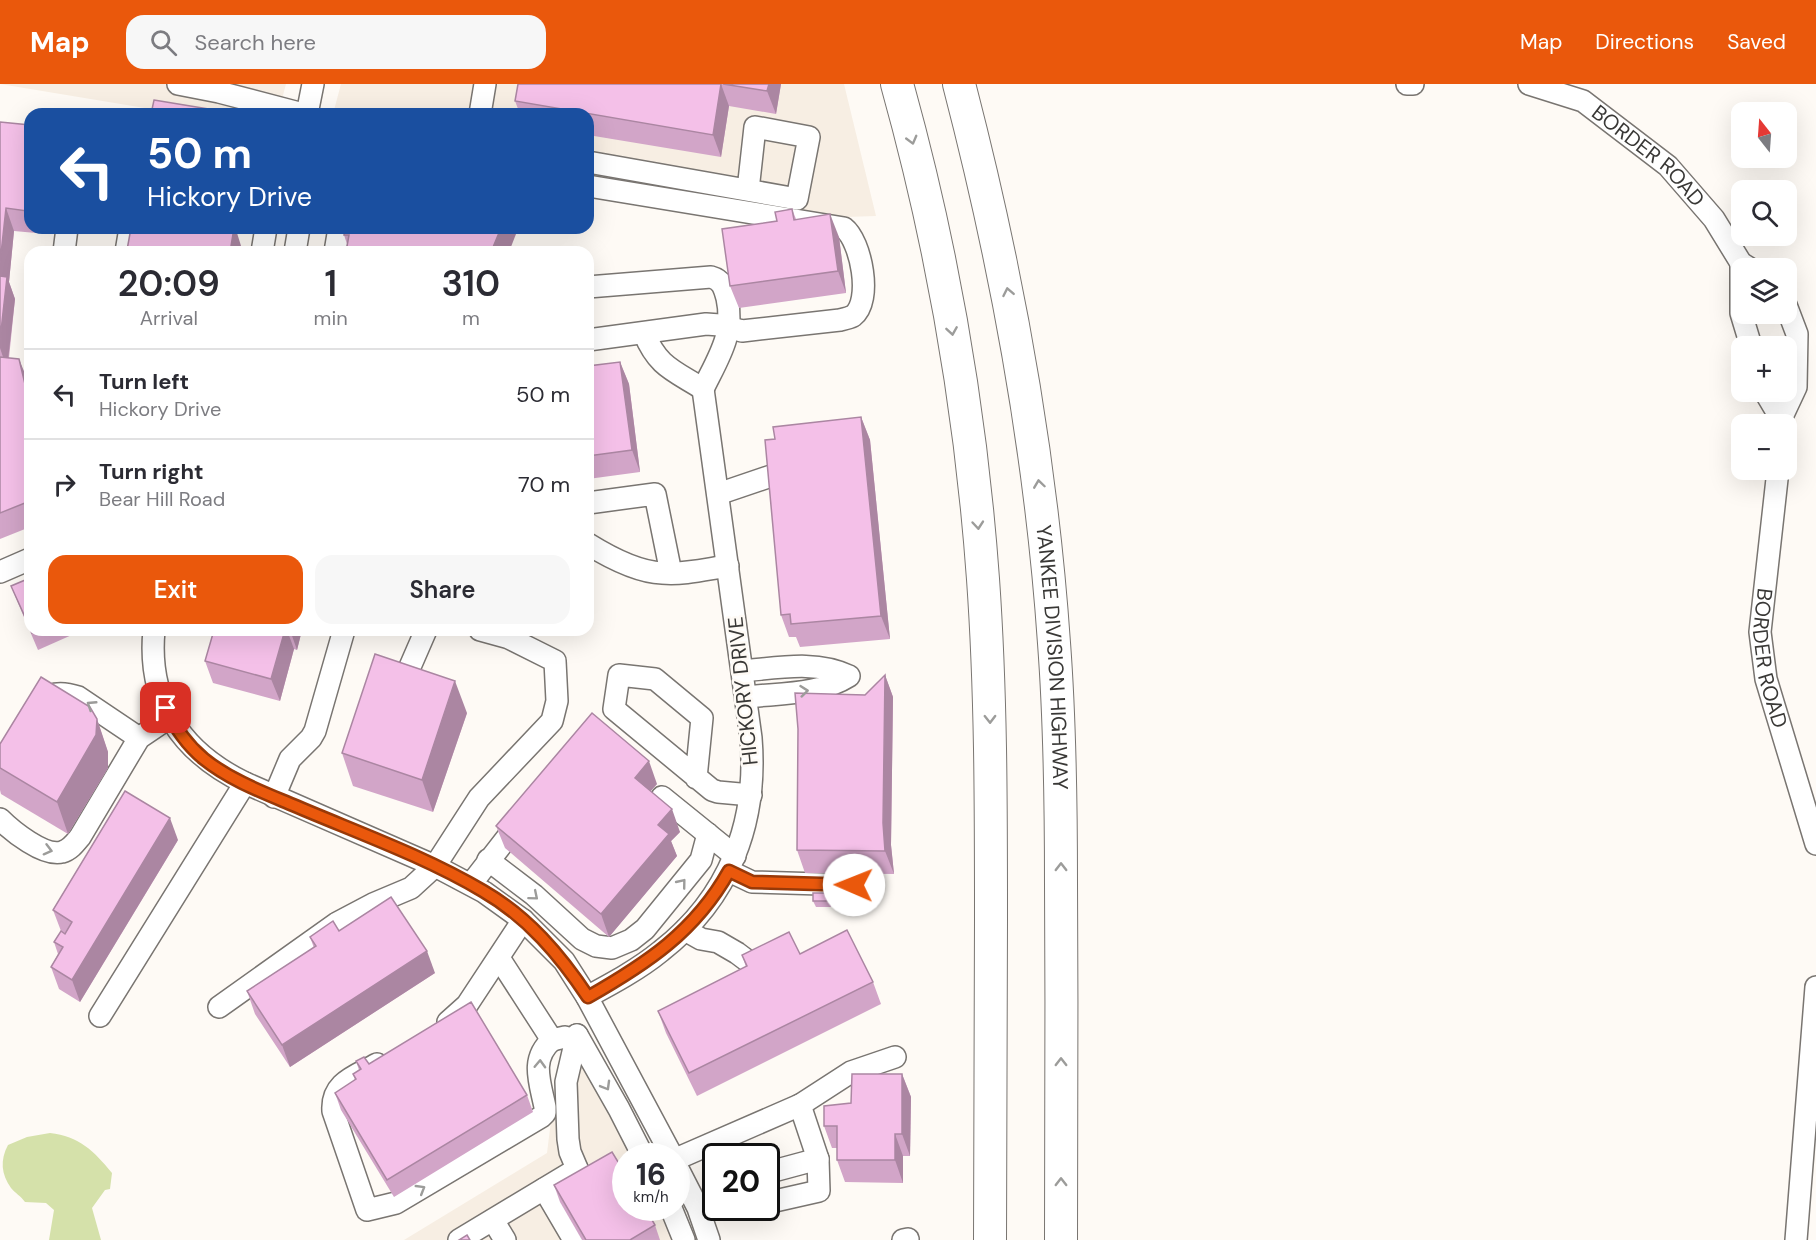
<!DOCTYPE html>
<html lang="en">
<head>
<meta charset="utf-8">
<style>
  :root { --surface:#fff; --page:#f7f7f7; --text:#2b2b33; --muted:#7c7c81; --line:#e1e1e2; --accent:#ea580c }
  body { margin:0; font-family:"DM Sans",sans-serif; background:var(--page); color:var(--text); height:100vh; display:flex; flex-direction:column; font-size:22px; white-space:nowrap }
  * { box-sizing:border-box; margin:0 }
  p { font-size:20px; color:var(--muted) }
  .icon { flex:none; width:33px; height:33px; fill:none; stroke:currentColor; stroke-width:2; stroke-linecap:round; stroke-linejoin:round }
  .map { position:relative; flex:1; overflow:hidden }
  .sheet { position:absolute; left:24px; top:162px; width:570px; height:390px; display:flex; flex-direction:column; background:var(--surface); border-radius:18px; box-shadow:0 6px 24px #0002 }
  .sheet>* { flex:none }
  .hud { position:absolute; left:24px; top:24px; width:570px; height:126px; border-radius:18px; box-shadow:0 6px 24px #0002; background:#1a4fa0; color:#fff; overflow:hidden }
  .needle { width:39px; rotate:343deg }
  .controls { position:absolute; left:1731px; top:18px; display:grid; gap:12px }
  .controls a { display:grid; place-items:center; width:66px; height:66px; border-radius:12px; background:var(--surface); box-shadow:0 6px 24px #0002; font-size:30px }
  .speed { position:absolute; left:612px; top:1059px; display:flex; gap:12px; font-size:30px; font-weight:700; text-align:center }
  .speed>* { display:grid; place-content:center; width:78px; height:78px; border-radius:50%; background:var(--surface); box-shadow:0 6px 24px #0002; line-height:1 }
  .speed small { font-size:15px; font-weight:400 }
  .speed .limit { border:3px solid #111; border-radius:9px; background:#fff; color:#111 }
  .pin { position:absolute; display:grid; place-items:center; width:51px; height:51px; color:#fff; margin:-26px; border-radius:12px; box-shadow:0 3px 9px #0006 }
  .me { position:absolute; width:66px; margin:-33px; rotate:271deg; stroke-linejoin:round; filter:drop-shadow(0 0 4px #0008) }
  .turn { display:flex; align-items:center; gap:21px; height:126px; padding:0 24px; font-size:27px }
  .turn .icon { width:78px; height:78px; stroke-width:2.5 }
  .turn b { display:block; font-size:42px; line-height:51px }
  .eta { display:flex; justify-content:space-evenly; align-items:center; height:102px; text-align:center }
  .eta b { font-size:36px; font-weight:600; line-height:42px }
  .action { display:flex; gap:12px; margin-top:auto; padding:12px 24px }
  .action a { flex:1; height:69px; border-radius:18px; background:var(--accent); color:#fff; font-size:24px; font-weight:600; line-height:69px; text-align:center }
  .action a+a { background:var(--page); color:var(--text) }
  ul { padding:0; list-style:none }
  li { display:flex; align-items:center; gap:18px; height:90px; padding:0 24px; border-top:2px solid var(--line) }
  li div { flex:1 }
  li b { display:block; font-size:22px }
  li em { font-style:normal }
  header { display:flex; align-items:center; gap:36px; box-sizing:border-box; height:84px; padding:0 30px; background:var(--accent); color:#fff }
  header strong { font-size:28px }
  nav { display:flex; gap:33px; margin-inline-start:auto; font-size:21px }
  .search { width:420px; height:54px; background:var(--page); display:flex; align-items:center; gap:15px; box-sizing:border-box; padding:0 21px; border-radius:18px; color:var(--muted); font-size:22px }
  .map>svg:first-child { display:block }
  .built { fill:#f7eee3 }
  .green { fill:#d5e1aa }
  .lines { fill:none; stroke-linecap:round; stroke-linejoin:round }
  .minor-casing { stroke:#797571; stroke-width:24 }
  .highway-casing { stroke:#797571; stroke-width:34 }
  .minor { stroke:#fff; stroke-width:21 }
  .highway { stroke:#fff; stroke-width:32 }
  .wall { fill:#d2a5c8 }
  .shaded-wall { fill:#ab86a2 }
  .building { fill:#f4c0e8; stroke:#ab86a2; stroke-width:1.5 }
  .oneway { stroke:#9c9c9a }
  .route-casing { stroke:#983908; stroke-width:15 }
  .route { stroke:#ea580c; stroke-width:10 }
  .labels { text-anchor:middle; dominant-baseline:central; stroke-width:5; stroke-linejoin:round; paint-order:stroke }
  .street-label { font-size:21px; fill:#393836; stroke:#fefaf5 }
</style>
</head>
<body>
<header>
<strong>Map</strong>
<div class="search"><svg class="icon" aria-label="search" viewBox="0 0 24 24"><circle cx="10" cy="10" r="6"/><path d="M15 15l6 6"/></svg>Search here</div>
<nav><a>Map</a><a>Directions</a><a>Saved</a></nav>
</header>
<div class="map">
<svg width="1816" height="1156" viewBox="0 0 1816 1156">
  <rect width="100%" height="100%" fill="#fefaf5"/>
  <g class="built">
    <polygon points="0,0 286,0 278,30 181,30"/>
    <polygon points="341,0 844,0 876,132 815,134 588,94 588,30 333,30"/>
    <polygon points="588,949 652,1072 626,1072 626,1124 676,1124 691,1156 404,1156 547,1069 558,980 563,967"/>
  </g>
  <path class="green" d="M50,1049c29,3 44,18 62,40l-2,16 -5,1 -13,18 9,32h-52l5,-30 -8,-7 -21,-1c-4,-6 -10,-9 -14,-14 -10,-14 -11,-28 -3,-43l19,-8z"/>
  <g class="lines">
    <g class="minor-casing">
      <g id="minor">
        <polyline points="178,0 219,8 303,30"/>
        <polyline points="1407,0 1413,0"/>
        <path id="s1" d="M1529,0l54,17 85,65 46,53 27,44 8,5"/>
        <polyline points="307,30 313,0"/>
        <polyline points="480,30 485,0"/>
        <polyline points="588,78 797,115 809,53 755,43 748,106"/>
        <path d="M588,102l256,42c17,13 29,73 9,88 -4,2 -9,3 -13,4l-98,11 -22,-6 -14,-1 -118,16"/>
        <polyline points="64,168 67,144"/>
        <polyline points="126,168 130,144"/>
        <polyline points="262,168 266,144"/>
        <polyline points="295,168 299,144"/>
        <polyline points="335,168 339,144"/>
        <polyline points="1741,179 1741,229 1751,262"/>
        <path d="M588,203l123,-10c11,3 13,10 16,21 8,36 -9,60 -24,91"/>
        <path d="M644,249c14,34 29,37 59,56"/>
        <polyline points="1765,308 1781,335"/>
        <polyline points="1780,340 1781,335 1796,303 1797,250 1786,221"/>
        <path id="s2" d="M1778,386l-18,162 6,47 50,165"/>
        <polyline points="718,410 774,391"/>
        <polyline points="588,419 655,410 671,489"/>
        <path d="M588,460c21,13 49,28 74,29 22,2 45,-4 66,-7"/>
        <polyline points="0,488 30,475"/>
        <path d="M154,546c-7,72 27,122 91,153l190,83 49,26 39,28 41,41 23,36 85,159"/>
        <path d="M742,587c36,-3 74,-11 107,5 -30,19 -68,17 -103,21"/>
        <polyline points="406,592 426,546"/>
        <path d="M44,616c9,-9 22,-7 34,-3l61,41"/>
        <polyline points="696,694 702,634 655,595 619,591 614,625 712,706 718,708 751,711"/>
        <polyline points="274,713 290,675 311,654 315,647 344,546"/>
        <polyline points="662,713 735,772"/>
        <path d="M0,735c12,12 44,38 62,33 8,-2 13,-9 18,-15l59,-99 31,-21"/>
        <polyline points="488,776 534,811 582,855 596,862 612,864 631,856 645,845 701,776 708,750"/>
        <polyline points="729,787 752,798 854,801"/>
        <polyline points="471,800 520,737"/>
        <polyline points="685,846 701,855 718,858 737,869 757,884"/>
        <polyline points="499,874 552,956 565,953"/>
        <path d="M587,913c26,-14 52,-28 74,-46 68,-53 97,-128 90,-213l-48,-349"/>
        <polyline points="219,923 337,839 373,820 411,804 435,782 479,714 552,637 557,617 555,577 509,554 480,546"/>
        <polyline points="100,932 245,699"/>
        <polyline points="448,938 467,921 523,836"/>
        <polyline points="577,951 566,998 568,1055 570,1068 584,1101"/>
        <polyline points="577,951 619,1025 643,1072"/>
        <path d="M377,980c-21,12 -46,18 -44,47l34,99 29,-7 145,-86 4,-4v-6c-5,-25 -15,-48 7,-67"/>
        <polyline points="676,1075 800,1021 851,988 895,973"/>
        <polyline points="676,1081 698,1124 709,1156"/>
        <polyline points="766,1089 818,1075"/>
        <polyline points="544,1105 574,1156"/>
        <polyline points="766,1119 819,1107 818,1075 800,1021"/>
        <polyline points="671,1124 684,1156"/>
        <polyline points="746,1124 750,1124"/>
        <polyline points="493,1136 505,1156"/>
        <polyline points="459,1156 577,1085"/>
        <polyline points="903,1156 908,1155"/>
        <polyline points="1796,1156 1816,903"/>
      </g>
    </g>
    <g class="highway-casing">
      <g id="highway">
        <path d="M897,0c45,161 74,328 86,495 8,113 8,226 8,339 0,107 -1,215 -1,322"/>
        <path id="s3" d="M959,0c48,184 82,370 95,559 6,80 7,160 7,240 1,119 0,238 0,357"/>
      </g>
    </g>
    <use href="#minor" class="minor"/>
    <use href="#highway" class="highway"/>
  </g>
  <g class="wall">
    <polygon points="518,0 781,0 776,30 729,22 721,73 588,51 588,30 520,30 515,17"/>
    <polygon points="0,38 30,41 30,144 36,144 36,149 14,147 9,198 15,215 9,274 28,297 30,308 30,443 0,455"/>
    <polygon points="792,125 796,135 839,153 846,209 739,224 730,202 777,137"/>
    <polygon points="516,150 347,160 344,151"/>
    <polygon points="620,278 629,300 640,388 588,395 588,282"/>
    <polygon points="861,333 870,356 890,555 800,563 796,553 789,553 781,531 775,355"/>
    <polygon points="30,494 30,546 83,546 38,566 18,519 11,502"/>
    <polygon points="214,546 302,546 297,566 294,565 280,617 213,599 205,577"/>
    <polygon points="885,591 893,613 891,761 894,790 805,789 797,766 865,611"/>
    <polygon points="467,629 433,728 353,702 342,669"/>
    <polygon points="97,635 108,668 108,684 68,750 1,710 0,706 0,660"/>
    <polygon points="657,700 650,707 680,748 671,757 677,772 609,853 505,764 496,742"/>
    <polygon points="178,756 80,918 59,905 51,883 58,870 54,858 61,847 53,826"/>
    <polygon points="832,815 831,823 816,823 813,817"/>
    <polygon points="339,847 435,889 290,983 255,930 247,907 314,864 310,853"/>
    <polygon points="800,870 873,898 881,920 697,1012 666,949 658,927 746,883 742,871"/>
    <polygon points="356,977 527,1011 533,1028 394,1113 341,1026 335,1009 355,996 353,990 359,986"/>
    <polygon points="902,990 911,1013 910,1072 903,1072 903,1099 845,1098 837,1076 837,1064 832,1064 824,1042 851,1019"/>
    <polygon points="554,1101 655,1141 660,1156 582,1156 560,1118"/>
  </g>
  <g class="shaded-wall">
    <polygon points="721,0 729,22 721,73 713,51"/>
    <polygon points="769,0 781,0 776,30 767,7"/>
    <polygon points="30,102 30,134 27,127"/>
    <polygon points="6,124 14,147 9,198 15,215 7,285 0,264 0,179"/>
    <polygon points="830,130 839,153 846,209 838,187"/>
    <polygon points="227,144 237,144 237,149 242,165 242,168 230,168"/>
    <polygon points="501,144 514,144 516,150 509,168 491,168"/>
    <polygon points="19,275 28,297 30,308 30,321"/>
    <polygon points="620,278 629,300 640,388 632,366"/>
    <polygon points="861,333 870,356 890,555 881,532"/>
    <polygon points="285,546 287,546 294,565 280,617 271,595"/>
    <polygon points="290,546 302,546 297,566"/>
    <polygon points="885,591 893,613 891,761 894,790 885,767 883,739"/>
    <polygon points="455,597 467,629 433,728 422,696"/>
    <polygon points="97,635 108,668 108,684 68,750 57,718"/>
    <polygon points="649,677 657,700 643,716 635,694"/>
    <polygon points="672,725 680,748 671,757 677,772 609,853 601,830 658,741"/>
    <polygon points="170,734 178,756 80,918 72,896"/>
    <polygon points="829,809 832,815 831,823 829,817"/>
    <polygon points="427,867 435,889 290,983 282,961"/>
    <polygon points="902,990 911,1013 910,1072 902,1050"/>
    <polygon points="895,1050 903,1072 903,1099 895,1076"/>
  </g>
  <g class="building">
    <polygon points="518,0 721,0 713,51 515,17"/>
    <polygon points="723,0 769,0 767,7"/>
    <polygon points="154,16 239,30 151,30"/>
    <polygon points="0,38 30,41 30,102 27,127 6,124 0,179"/>
    <polygon points="792,125 794,136 830,130 838,187 730,202 722,145 777,137 775,128"/>
    <polygon points="131,144 234,144 230,168 140,168 127,166"/>
    <polygon points="345,144 501,144 491,168 346,168 349,151 344,151"/>
    <polygon points="0,192 7,193 0,256"/>
    <polygon points="0,273 19,275 30,321 30,417 0,429"/>
    <polygon points="620,278 632,366 588,372 588,282"/>
    <polygon points="861,333 881,532 791,540 790,530 781,531 765,356 775,355 773,343"/>
    <polygon points="30,494 30,544 11,502"/>
    <polygon points="31,546 39,546 32,549"/>
    <polygon points="214,546 285,546 271,595 205,577"/>
    <polygon points="375,570 455,597 422,696 342,669"/>
    <polygon points="885,591 883,739 885,767 797,766 798,645 795,609 865,611"/>
    <polygon points="41,593 90,623 97,635 96,651 57,718 0,684 0,660"/>
    <polygon points="592,629 649,677 635,694 672,725 658,741 669,750 601,830 496,742"/>
    <polygon points="125,707 170,734 72,896 51,883 63,863 54,858 61,847 65,850 72,838 53,826"/>
    <rect x="813" y="809" width="16" height="8"/>
    <polygon points="391,813 427,867 282,961 247,907 316,862 310,853 333,837 339,847"/>
    <polygon points="847,846 873,898 689,989 658,927 747,882 742,871 789,848 800,870"/>
    <polygon points="471,918 527,1011 387,1096 335,1009 356,995 353,990 361,985 356,977 364,973 369,980"/>
    <polygon points="852,990 902,990 902,1050 895,1050 895,1076 837,1076 837,1042 824,1042 824,1022 851,1019"/>
    <polygon points="612,1068 626,1091 626,1124 645,1124 655,1141 630,1156 586,1156 554,1101"/>
    <polygon points="467,1151 470,1156 459,1156"/>
  </g>
  <defs><path id="oneway-chevron" d="M-2-3.5L2.5 0L-2 3.5" fill="none" stroke-width="1.6" stroke-linecap="round" stroke-linejoin="round" transform="scale(1.5)"/></defs>
  <g class="oneway">
    <use href="#oneway-chevron" transform="translate(912 56) rotate(75)"/>
    <use href="#oneway-chevron" transform="translate(1008 208) rotate(-101)"/>
    <use href="#oneway-chevron" transform="translate(952 247) rotate(81)"/>
    <use href="#oneway-chevron" transform="translate(1039 400) rotate(-98)"/>
    <use href="#oneway-chevron" transform="translate(978 441) rotate(85)"/>
    <use href="#oneway-chevron" transform="translate(804 607) rotate(-6)"/>
    <use href="#oneway-chevron" transform="translate(91 621) rotate(-147)"/>
    <use href="#oneway-chevron" transform="translate(990 635) rotate(89)"/>
    <use href="#oneway-chevron" transform="translate(48 766) rotate(15)"/>
    <use href="#oneway-chevron" transform="translate(1061 783) rotate(-90)"/>
    <use href="#oneway-chevron" transform="translate(682 799) rotate(-51)"/>
    <use href="#oneway-chevron" transform="translate(534 812) rotate(40)"/>
    <use href="#oneway-chevron" transform="translate(1061 978) rotate(-90)"/>
    <use href="#oneway-chevron" transform="translate(540 980) rotate(-88)"/>
    <use href="#oneway-chevron" transform="translate(606 1002) rotate(60)"/>
    <use href="#oneway-chevron" transform="translate(1061 1098) rotate(-90)"/>
    <use href="#oneway-chevron" transform="translate(421 1105) rotate(-31)"/>
  </g>
  <g class="lines">
    <g class="route-casing">
      <path id="route" d="M166,624c9,20 21,37 38,51 26,21 58,33 89,46 63,27 131,51 190,86 45,26 77,64 105,106 58,-33 107,-65 141,-126l23,11 102,3"/>
    </g>
    <use href="#route" class="route"/>
  </g>
  <g class="labels">
    <g class="street-label">
      <text stroke="none"><textPath href="#s1" startOffset="142">BORDER ROAD</textPath></text>
      <text stroke="none"><textPath href="#s3" startOffset="582">YANKEE DIVISION HIGHWAY</textPath></text>
      <text stroke="none"><textPath href="#s2" startOffset="190">BORDER ROAD</textPath></text>
      <text transform="translate(743 607) rotate(-96)">HICKORY DRIVE</text>
    </g>
  </g>
</svg>
<div class="controls">
<a><svg class="needle" viewBox="-14 -14 28 28"><path d="M0-13l5 13h-10z" fill="#e53935"/><path d="M0 13l5-13h-10z" fill="#7c7c81"/></svg></a>
<a><svg class="icon" aria-label="search" viewBox="0 0 24 24"><circle cx="10" cy="10" r="6"/><path d="M15 15l6 6"/></svg></a>
<a><svg class="icon" aria-label="layers" viewBox="0 0 24 24"><path d="M12 4l9 5-9 5-9-5zM3 14l9 5 9-5"/></svg></a>
<a>+</a>
<a>−</a>
</div>
<div class="speed"><div>16<small>km/h</small></div><div class="limit">20</div></div>
<div class="pin" style="left:166px;top:624px;background:#d93025"><svg class="icon" aria-label="arrive" viewBox="0 0 24 24"><path d="M6 21V4h12l-3 4 3 4H6"/></svg></div>
<svg class="me" style="left:854px;top:801px" viewBox="-20 -20 40 40"><circle r="19" fill="#fff"/><path d="M0-13L10 11 0 6-10 11z" fill="#ea580c"/></svg>
<div class="hud">
<div class="turn"><svg class="icon" aria-label="left" viewBox="0 0 24 24"><path d="M17 20v-9H6M10 6l-5 5 5 5"/></svg><div><b>50 m</b>Hickory Drive</div></div>
</div>
<section class="sheet">
<div class="eta">
<div><b>20:09</b><p>Arrival</p></div>
<div><b>1</b><p>min</p></div>
<div><b>310</b><p>m</p></div>
</div>
<ul>
<li><svg class="icon" aria-label="left" viewBox="0 0 24 24"><path d="M17 20v-9H6M10 6l-5 5 5 5"/></svg><div><b>Turn left</b><p>Hickory Drive</p></div><em>50 m</em></li>
<li><svg class="icon" aria-label="right" viewBox="0 0 24 24"><path d="M7 20v-9h11M14 6l5 5-5 5"/></svg><div><b>Turn right</b><p>Bear Hill Road</p></div><em>70 m</em></li>
</ul>
<div class="action"><a>Exit</a><a>Share</a></div>
</section>
</div>
</body>
</html>
